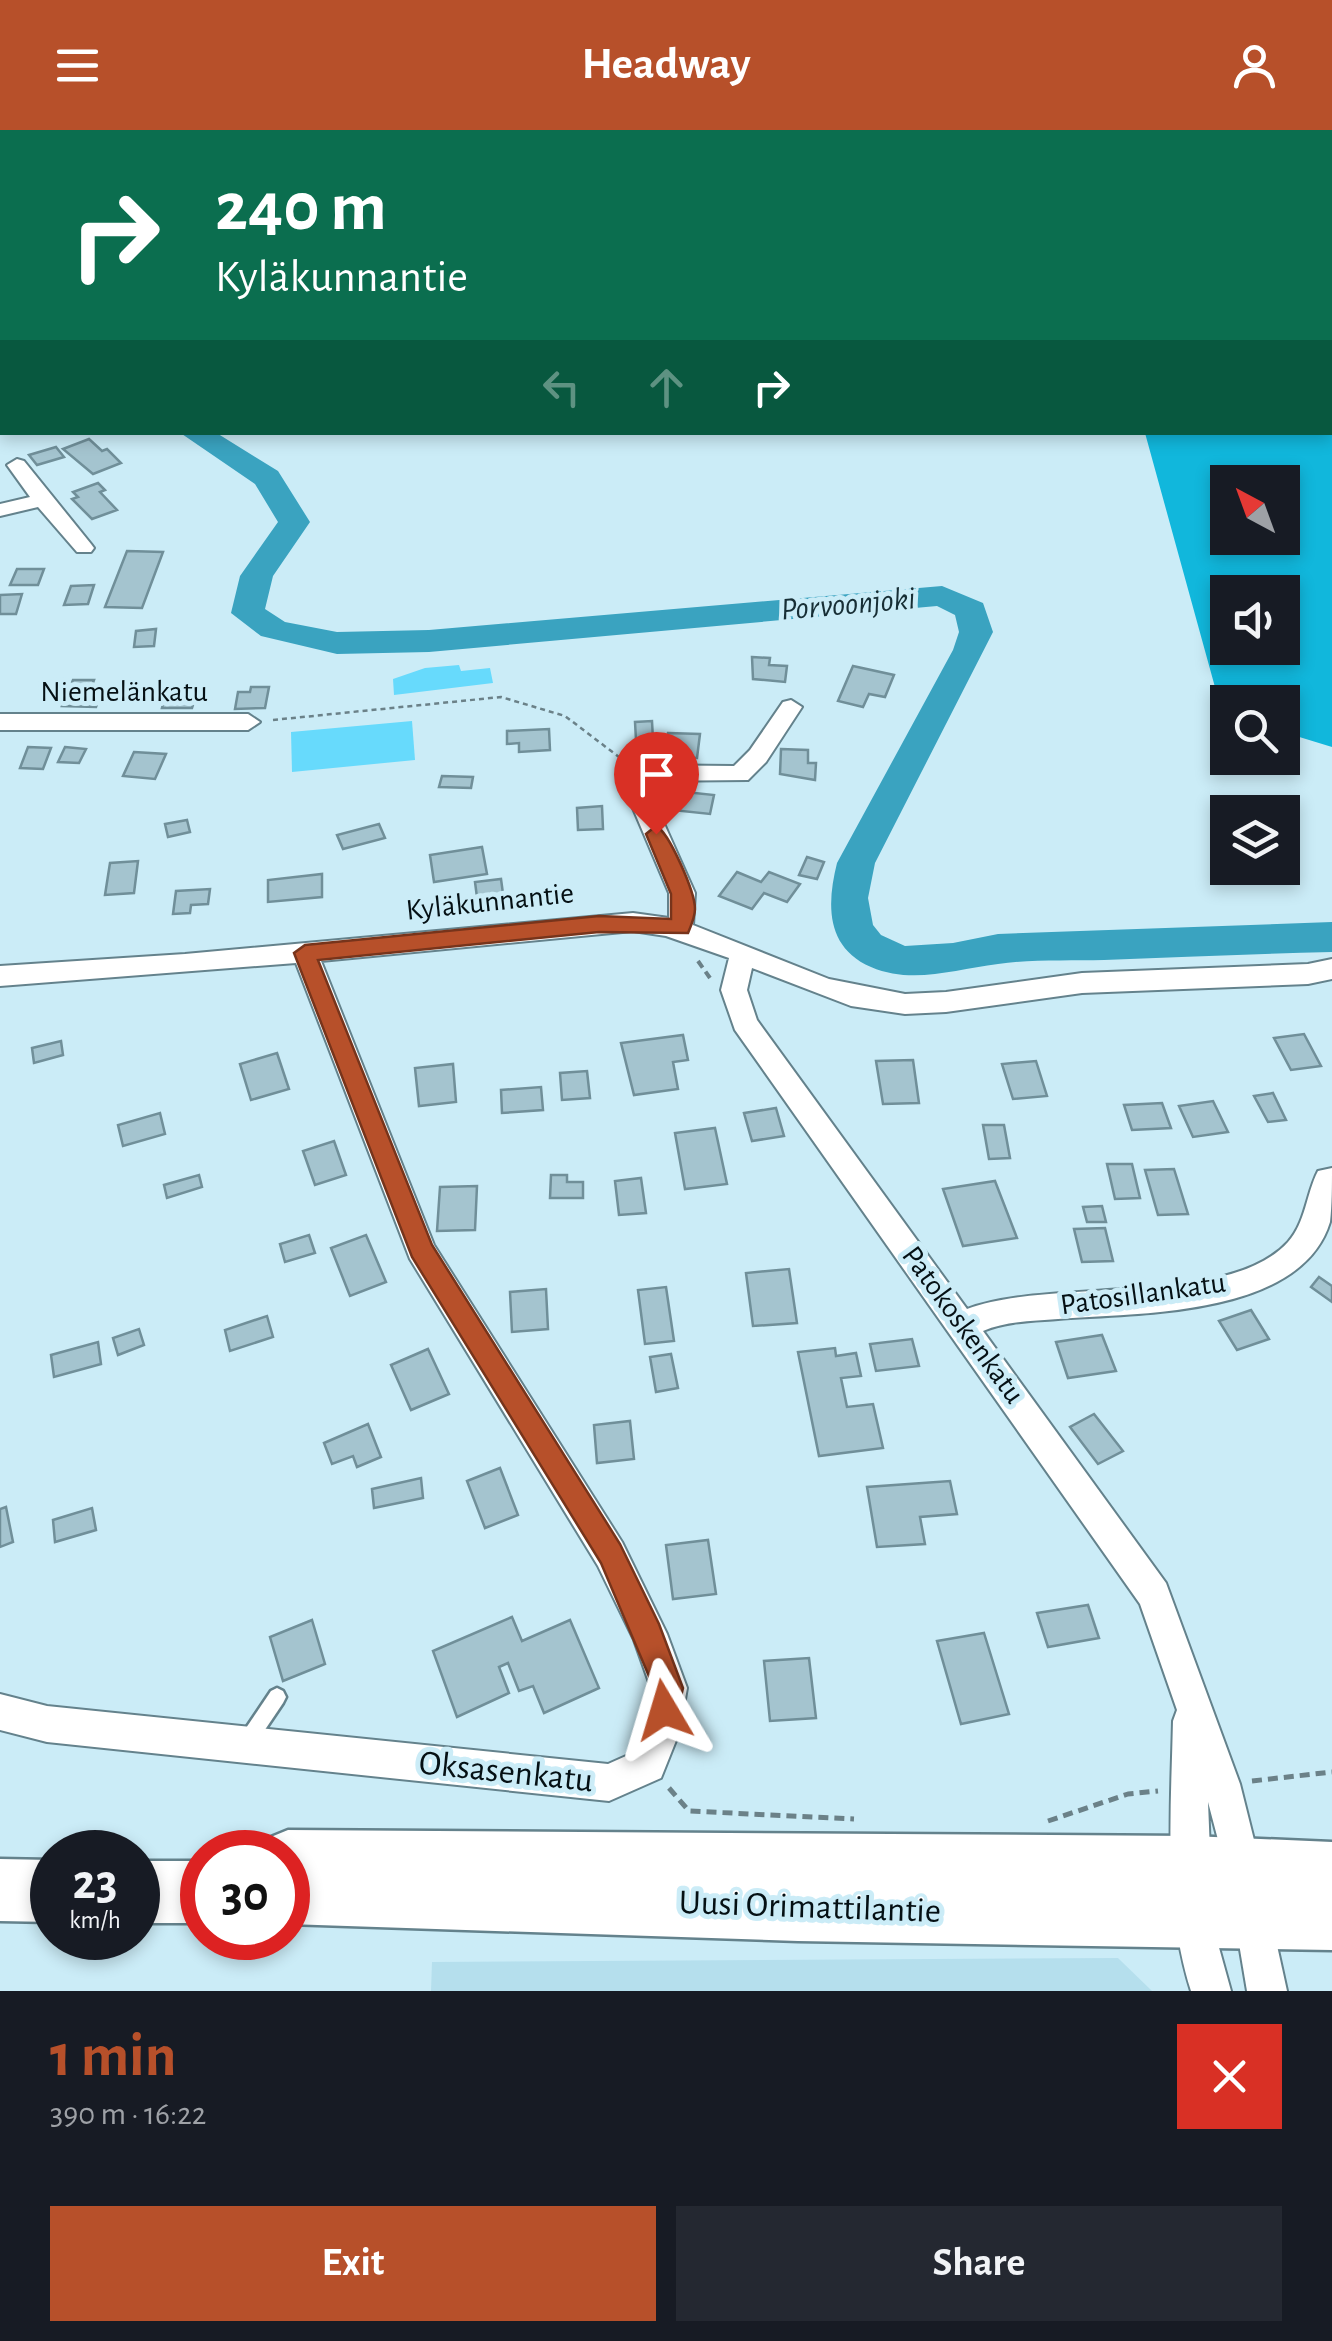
<!DOCTYPE html>
<html lang="en">
<head>
<meta charset="utf-8">
<style>
  :root { --surface:#171b24; --page:#242831; --text:#f1f3f6; --muted:#9ea1a6; --accent:#b7502a }
  body { margin:0; font-family:"Alegreya Sans",sans-serif; background:var(--page); color:var(--text); height:100vh; display:flex; flex-direction:column; font-size:38px; white-space:nowrap }
  * { box-sizing:border-box; margin:0 }
  p { font-size:32px; color:var(--muted) }
  .icon { flex:none; width:55px; height:55px; fill:none; stroke:currentColor; stroke-width:2; stroke-linecap:round; stroke-linejoin:round }
  .map { position:relative; height:1861px; overflow:hidden }
  .side { display:flex; flex-direction:column; background:var(--surface); flex:1 }
  .side>* { flex:none }
  .guide { position:absolute; left:0px; top:0px; width:1332px; height:305px; box-shadow:0 5px 15px #0003; background:#0b6e4f; color:#fff; overflow:hidden }
  .needle { width:65px; rotate:319deg }
  .tools { position:absolute; left:1210px; top:335px; display:grid; gap:20px }
  .tools a { display:grid; place-items:center; width:90px; height:90px; border-radius:0px; background:var(--surface); box-shadow:0 5px 15px #0003; font-size:50px }
  .speed { position:absolute; left:30px; top:1700px; display:flex; gap:20px; font-size:50px; font-weight:700; text-align:center }
  .speed>* { display:grid; place-content:center; width:130px; height:130px; border-radius:50%; background:var(--surface); box-shadow:0 5px 15px #0003; line-height:1 }
  .speed small { font-size:25px; font-weight:400 }
  .speed .limit { border:15px solid #d22; background:#fff; color:#111 }
  .pin { position:absolute; display:grid; place-items:center; width:85px; height:85px; color:#fff; margin:-102px -42px; border-radius:50% 50% 50% 0; rotate:-45deg; box-shadow:0 0 10px #0007 }
  .pin .icon { rotate:45deg }
  .me { position:absolute; width:110px; margin:-55px; rotate:353deg; stroke-linejoin:round; filter:drop-shadow(0 0 8px #0008) }
  .turn { display:flex; align-items:center; gap:35px; height:210px; padding:0 50px; font-size:45px }
  .turn .icon { width:130px; height:130px; stroke-width:2.5 }
  .turn b { display:block; font-size:70px; line-height:85px }
  .lanes { display:flex; align-items:center; height:95px; padding:0 50px; background:#0003; justify-content:center; gap:50px; direction:ltr }
  .lanes .off { opacity:.35 }
  .round { display:grid; place-items:center; flex:none; width:105px; height:105px; border-radius:0px; background:var(--page) }
  .overview { display:flex; align-items:center; justify-content:space-between; height:170px; padding:0 50px }
  h1 { font-size:60px; font-weight:600; line-height:75px; color:var(--accent) }
  .cta { display:flex; gap:20px; margin-top:auto; padding:20px 50px }
  .cta a { flex:1; height:115px; border-radius:0px; background:var(--accent); color:#fff; font-size:40px; font-weight:600; line-height:115px; text-align:center }
  .cta a+a { background:var(--page); color:var(--text) }
  header { display:flex; justify-content:space-between; align-items:center; height:130px; padding:0 50px; background:var(--accent); color:#fff; font-size:45px; font-weight:600 }
  .map>svg:first-child { display:block }
  .built { fill:#b5dfed }
  .green { fill:#67dafc }
  .forest { fill:#11b7dc; fill-rule:evenodd }
  .lines { fill:none; stroke-linecap:round; stroke-linejoin:round }
  .river { fill:#3aa3c0; fill-rule:evenodd }
  .building { fill:#a4c4cf; stroke:#708f99; stroke-width:2.5 }
  .lane-casing { stroke:#64828c; stroke-width:5 }
  .street-casing { stroke:#64828c; stroke-width:4 }
  .primary-casing { stroke:#64828c; stroke-width:5 }
  .path-far2 { stroke:#6b8188; stroke-width:2.5; stroke-dasharray:5 4; stroke-linecap:butt }
  .path-far1 { stroke:#6b8188; stroke-width:4; stroke-dasharray:8 5; stroke-linecap:butt }
  .path { stroke:#6b8188; stroke-width:5; stroke-dasharray:10 6; stroke-linecap:butt }
  .lane { fill:#fff; fill-rule:evenodd }
  .street { fill:#fff; fill-rule:evenodd }
  .primary { fill:#fff; fill-rule:evenodd }
  .route { fill:#b7502a; stroke:#77341b; stroke-width:2.5 }
  .labels { text-anchor:middle; dominant-baseline:central; stroke-width:10; stroke-linejoin:round; paint-order:stroke }
  .street-label { font-size:30px; fill:#051014; stroke:#cbecf7 }
  .water-label { font-size:32px; font-style:italic; fill:#172e35; stroke:#cbecf7 }
  .near-street-label { font-size:35px; fill:#051014; stroke:#cbecf7 }
</style>
</head>
<body>
<header><svg class="icon" aria-label="menu" viewBox="0 0 24 24"><path d="M4 6h16M4 12h16M4 18h16"/></svg>Headway<svg class="icon" aria-label="person" viewBox="0 0 24 24"><circle cx="12" cy="8" r="4"/><path d="M4 21q1-7 8-7t8 7"/></svg></header>
<div class="map">
<svg width="1332" height="1861" viewBox="0 0 1332 1861">
  <rect width="100%" height="100%" fill="#cbecf7"/>
  <polygon class="built" points="1118,1828 1152,1861 431,1861 432,1832"/>
  <g class="green">
    <polygon points="459,535 461,541 490,538 493,553 394,565 393,549 425,538"/>
    <polygon points="412,591 415,630 292,642 291,602"/>
  </g>
  <path class="forest" d="M1330,190h2v427l-49,-15 -1,-30 -55,3 -9,-7 -73,-265 185,-1zM1228,352h54v56h-54zM1228,462h54v56h-54z"/>
  <g class="lines">
    <g class="river">
      <rect x="0" y="162" width="2" height="22"/>
      <path d="M179,302h36l63,39 32,51 -37,54 -8,33 20,13 52,10 92,-2 513,-44 41,17 10,29 -118,231 -7,35 5,27 8,10 24,11 48,-3 45,-9 334,-12v30c-76,2 -152,5 -228,8 -35,1 -72,-1 -106,4 -43,5 -85,21 -127,3 -46,-20 -44,-64 -34,-104l116,-213 6,-18 -4,-17 -18,-9 -508,46 -92,2 -76,-18 -30,-23 9,-37 38,-54 -23,-38z"/>
    </g>
  </g>
  <g class="building">
    <polygon points="89,309 102,321 107,319 121,333 93,344 63,319"/>
    <polygon points="56,317 64,327 37,335 29,325"/>
    <polygon points="98,353 105,360 100,362 117,380 92,389 72,369 78,367 73,362"/>
    <polygon points="127,421 163,422 142,478 105,477"/>
    <polygon points="17,439 44,439 38,455 10,455"/>
    <polygon points="94,455 88,474 64,475 71,456"/>
    <polygon points="22,464 16,484 0,484 0,465"/>
    <polygon points="156,499 154,516 134,517 136,501"/>
    <polygon points="752,527 770,528 769,535 787,536 785,552 753,549"/>
    <polygon points="853,536 894,545 885,567 869,564 863,577 838,571"/>
    <polygon points="73,550 94,550 91,558 103,558 96,577 62,576"/>
    <polygon points="251,557 269,557 265,578 235,579 238,562 250,562"/>
    <polygon points="167,559 198,559 192,578 162,578"/>
    <polygon points="652,591 653,610 636,610 635,592"/>
    <polygon points="549,599 550,620 519,622 519,613 507,614 507,601"/>
    <polygon points="668,603 700,604 697,628 665,627"/>
    <polygon points="28,617 51,618 43,639 20,638"/>
    <polygon points="65,617 86,619 79,633 58,632"/>
    <polygon points="781,619 808,620 808,633 816,633 815,650 780,644"/>
    <polygon points="134,622 166,624 155,649 123,646"/>
    <polygon points="442,646 473,647 471,658 439,657"/>
    <polygon points="676,661 714,665 710,684 672,680"/>
    <polygon points="602,676 603,699 578,700 577,678"/>
    <polygon points="187,690 190,702 168,707 165,694"/>
    <polygon points="379,694 385,708 343,719 337,705"/>
    <polygon points="482,717 487,744 434,752 430,725"/>
    <polygon points="807,727 824,732 817,749 799,745"/>
    <polygon points="138,731 134,763 105,765 110,733"/>
    <polygon points="737,742 761,752 769,742 800,754 787,772 764,763 752,779 719,766"/>
    <polygon points="322,744 322,767 268,772 268,750"/>
    <polygon points="501,749 504,771 478,775 475,752"/>
    <polygon points="210,759 208,774 191,775 190,783 173,784 176,761"/>
    <polygon points="1304,904 1321,936 1291,940 1274,908"/>
    <polygon points="683,905 688,930 673,932 678,959 634,965 621,913"/>
    <polygon points="61,911 63,925 34,933 32,918"/>
    <polygon points="277,923 289,959 251,970 240,934"/>
    <polygon points="913,930 919,973 883,974 876,931"/>
    <polygon points="1036,931 1047,966 1013,969 1002,934"/>
    <polygon points="453,934 456,972 419,976 415,938"/>
    <polygon points="587,941 590,968 562,970 560,943"/>
    <polygon points="541,957 543,980 502,983 501,960"/>
    <polygon points="1273,963 1286,990 1268,992 1254,966"/>
    <polygon points="1213,971 1228,1002 1193,1007 1179,976"/>
    <polygon points="1162,973 1171,998 1132,1000 1124,975"/>
    <polygon points="776,978 784,1006 752,1011 744,983"/>
    <polygon points="160,983 165,1004 123,1016 118,995"/>
    <polygon points="983,995 1004,995 1010,1028 989,1029"/>
    <polygon points="715,998 727,1054 685,1059 675,1003"/>
    <polygon points="334,1011 346,1045 315,1055 303,1021"/>
    <polygon points="1107,1034 1132,1034 1140,1068 1115,1069"/>
    <polygon points="1174,1039 1188,1084 1158,1085 1145,1040"/>
    <polygon points="199,1045 202,1057 167,1068 164,1055"/>
    <polygon points="551,1045 567,1045 567,1052 583,1052 583,1068 550,1068"/>
    <polygon points="641,1048 646,1083 619,1085 615,1051"/>
    <polygon points="995,1051 1017,1108 963,1116 943,1059"/>
    <polygon points="477,1056 475,1100 437,1101 440,1057"/>
    <polygon points="1102,1076 1106,1092 1087,1092 1083,1077"/>
    <polygon points="1105,1098 1113,1131 1082,1132 1074,1099"/>
    <polygon points="309,1105 315,1123 285,1132 280,1114"/>
    <polygon points="366,1105 386,1152 350,1166 331,1118"/>
    <polygon points="789,1139 797,1193 753,1196 746,1143"/>
    <polygon points="1319,1147 1332,1156 1332,1172 1311,1157"/>
    <polygon points="666,1157 674,1211 645,1214 638,1160"/>
    <polygon points="546,1159 548,1199 512,1202 510,1162"/>
    <polygon points="1251,1180 1269,1209 1237,1220 1219,1191"/>
    <polygon points="267,1186 273,1207 230,1221 225,1200"/>
    <polygon points="139,1199 144,1215 118,1225 113,1208"/>
    <polygon points="1102,1205 1116,1241 1068,1248 1056,1212"/>
    <polygon points="912,1209 919,1236 876,1241 870,1214"/>
    <polygon points="98,1212 101,1234 54,1247 51,1225"/>
    <polygon points="835,1218 836,1226 856,1223 861,1246 841,1248 847,1277 873,1274 883,1318 819,1326 798,1222"/>
    <polygon points="428,1219 449,1264 411,1280 391,1235"/>
    <polygon points="671,1224 678,1258 656,1262 650,1227"/>
    <polygon points="1094,1284 1123,1321 1098,1334 1070,1297"/>
    <polygon points="630,1291 634,1329 597,1333 594,1295"/>
    <polygon points="368,1294 381,1327 357,1337 353,1326 332,1334 324,1313"/>
    <polygon points="500,1338 518,1385 485,1398 467,1351"/>
    <polygon points="421,1348 423,1368 374,1378 372,1359"/>
    <polygon points="950,1351 957,1384 920,1387 925,1414 877,1417 867,1357"/>
    <polygon points="6,1377 13,1412 0,1417 0,1379"/>
    <polygon points="92,1378 96,1400 55,1412 53,1390"/>
    <polygon points="708,1410 716,1464 673,1469 666,1415"/>
    <polygon points="1088,1475 1099,1508 1048,1517 1037,1483"/>
    <polygon points="512,1487 522,1511 570,1490 599,1558 544,1583 533,1556 519,1561 508,1533 499,1537 509,1563 457,1587 433,1521"/>
    <polygon points="312,1490 325,1534 283,1551 270,1507"/>
    <polygon points="984,1503 1009,1584 961,1594 937,1511"/>
    <polygon points="809,1528 816,1588 770,1591 764,1531"/>
  </g>
  <g class="lines">
    <g class="lane-casing">
      <polygon id="lane" points="277,1558 283,1561 286,1567 283,1573 254,1616 248,1619 242,1616 239,1610 242,1604 271,1561"/>
    </g>
    <g class="street-casing">
      <g id="street">
        <polygon points="720,0 746,0 748,2 722,2"/>
        <polygon points="1137,0 1156,0 1158,2 1139,2"/>
        <polygon points="1330,60 1332,61 1332,71 1330,70"/>
        <rect x="1330" y="183" width="2" height="10"/>
        <polygon points="17,329 24,331 91,414 94,418 91,422 77,422 38,377 0,386 0,374 30,367 7,335"/>
        <path d="M791,570l11,7 -36,55 -18,18 -103,1 50,112 -2,32 136,54 76,15 41,-2 136,-19 226,-9 24,-5v20l-24,5 -226,9 -136,19 -41,2 -54,-8 -99,-38 -5,22 10,30 210,289c85,-32 261,-1 321,-67 18,-20 18,-48 30,-71l14,-3c0,17 0,38 -2,54 -29,95 -191,91 -272,97 -24,2 -52,2 -75,12l183,252 74,201 22,88 -6,13 -13,6 -13,-6 -22,-83 5,124 18,65h-40c-28,-89 -20,-178 -18,-270l4,-11 -37,-106 -405,-574 -14,-40 8,-32 -63,-22 -33,-5 -312,30 113,284 188,297 45,92 20,54 -8,45 -18,45 -52,23 -562,-59 -47,-12v-36l47,12 561,58 27,-12 16,-64 -17,-48 -36,-74 -188,-307 -114,-296 -296,23v-20l185,-12 448,-41 36,5v-25l-51,-120 12,-8 104,1 16,-16 33,-48z"/>
        <polygon points="0,584 248,584 260,592 248,600 0,600"/>
        <polygon points="1253,1765 1267,1770 1287,1861 1247,1861 1234,1784 1239,1770"/>
      </g>
    </g>
    <g class="primary-casing">
      <g id="primary">
        <polygon points="288,1700 1191,1706 1332,1712 1332,1820 798,1811 288,1794 288,1722 260,1722 266,1709"/>
        <polygon points="0,1729 52,1730 52,1792 0,1791"/>
        <rect x="138" y="1731" width="64" height="62"/>
      </g>
    </g>
    <g class="path-far2">
      <polyline points="825,2 833,0"/>
      <polyline points="273,590 501,567 565,586 619,627"/>
    </g>
    <polyline class="path-far1" points="698,831 710,848"/>
    <g class="path">
      <polyline points="1252,1651 1332,1642"/>
      <polyline points="669,1658 689,1681 854,1689"/>
      <polyline points="1048,1691 1128,1664 1158,1661"/>
    </g>
    <use href="#lane" class="lane"/>
    <use href="#street" class="street"/>
    <use href="#primary" class="primary"/>
  </g>
  <path class="route" d="M656,696c13,6 39,66 39,83 0,8 -4,17 -7,24l-89,-1 -281,28 114,285 188,299 39,80 24,64 -8,33 -11,4 -10,-4 -4,-11 4,-22 -53,-125 -189,-306 -118,-304 11,-8 294,-29 72,3v-25l-25,-60z"/>
  <g class="labels">
    <g class="street-label">
      <text x="124" y="562">Niemelänkatu</text>
      <text transform="translate(490 772) rotate(-6)">Kyläkunnantie</text>
      <text transform="translate(1143 1164) rotate(-8)">Patosillankatu</text>
      <text transform="translate(963 1195) rotate(54)">Patokoskenkatu</text>
    </g>
    <g class="water-label">
      <text transform="translate(848 474) rotate(-5)">Porvoonjoki</text>
    </g>
    <g class="near-street-label">
      <text transform="translate(506 1642) rotate(6)">Oksasenkatu</text>
      <text transform="translate(810 1777) rotate(2)">Uusi Orimattilantie</text>
    </g>
  </g>
</svg>
<div class="tools">
<a><svg class="needle" viewBox="-14 -14 28 28"><path d="M0-13l5 13h-10z" fill="#e53935"/><path d="M0 13l5-13h-10z" fill="#9ea1a6"/></svg></a>
<a><svg class="icon" aria-label="sound" viewBox="0 0 24 24"><path d="M4 9h4l5-4v14l-5-4H4zM17 9q2 3 0 6"/></svg></a>
<a><svg class="icon" aria-label="search" viewBox="0 0 24 24"><circle cx="10" cy="10" r="6"/><path d="M15 15l6 6"/></svg></a>
<a><svg class="icon" aria-label="layers" viewBox="0 0 24 24"><path d="M12 4l9 5-9 5-9-5zM3 14l9 5 9-5"/></svg></a>
</div>
<div class="speed"><div>23<small>km/h</small></div><div class="limit">30</div></div>
<div class="pin" style="left:656px;top:704px;background:#d93025"><svg class="icon" aria-label="arrive" viewBox="0 0 24 24"><path d="M6 21V4h12l-3 4 3 4H6"/></svg></div>
<svg class="me" style="left:664px;top:1580px" viewBox="-20 -20 40 40"><path d="M0-17L14 15 0 8-14 15z" fill="#b7502a" stroke="#fff" stroke-width="4"/></svg>
<div class="guide">
<div class="turn"><svg class="icon" aria-label="right" viewBox="0 0 24 24"><path d="M7 20v-9h11M14 6l5 5-5 5"/></svg><div><b>240 m</b>Kyläkunnantie</div></div>
<div class="lanes"><svg class="icon off" aria-label="left" viewBox="0 0 24 24"><path d="M17 20v-9H6M10 6l-5 5 5 5"/></svg><svg class="icon off" aria-label="ahead" viewBox="0 0 24 24"><path d="M12 20V5M6 11l6-6 6 6"/></svg><svg class="icon" aria-label="right" viewBox="0 0 24 24"><path d="M7 20v-9h11M14 6l5 5-5 5"/></svg></div>
</div>
</div>
<section class="side">
<div class="overview"><div><h1>1 min</h1><p>390 m · 16:22</p></div><a class="round" style="background:#d93025;color:#fff"><svg class="icon" aria-label="close" viewBox="0 0 24 24"><path d="M6 6l12 12M18 6L6 18"/></svg></a></div>
<div class="cta"><a>Exit</a><a>Share</a></div>
</section>
</body>
</html>
